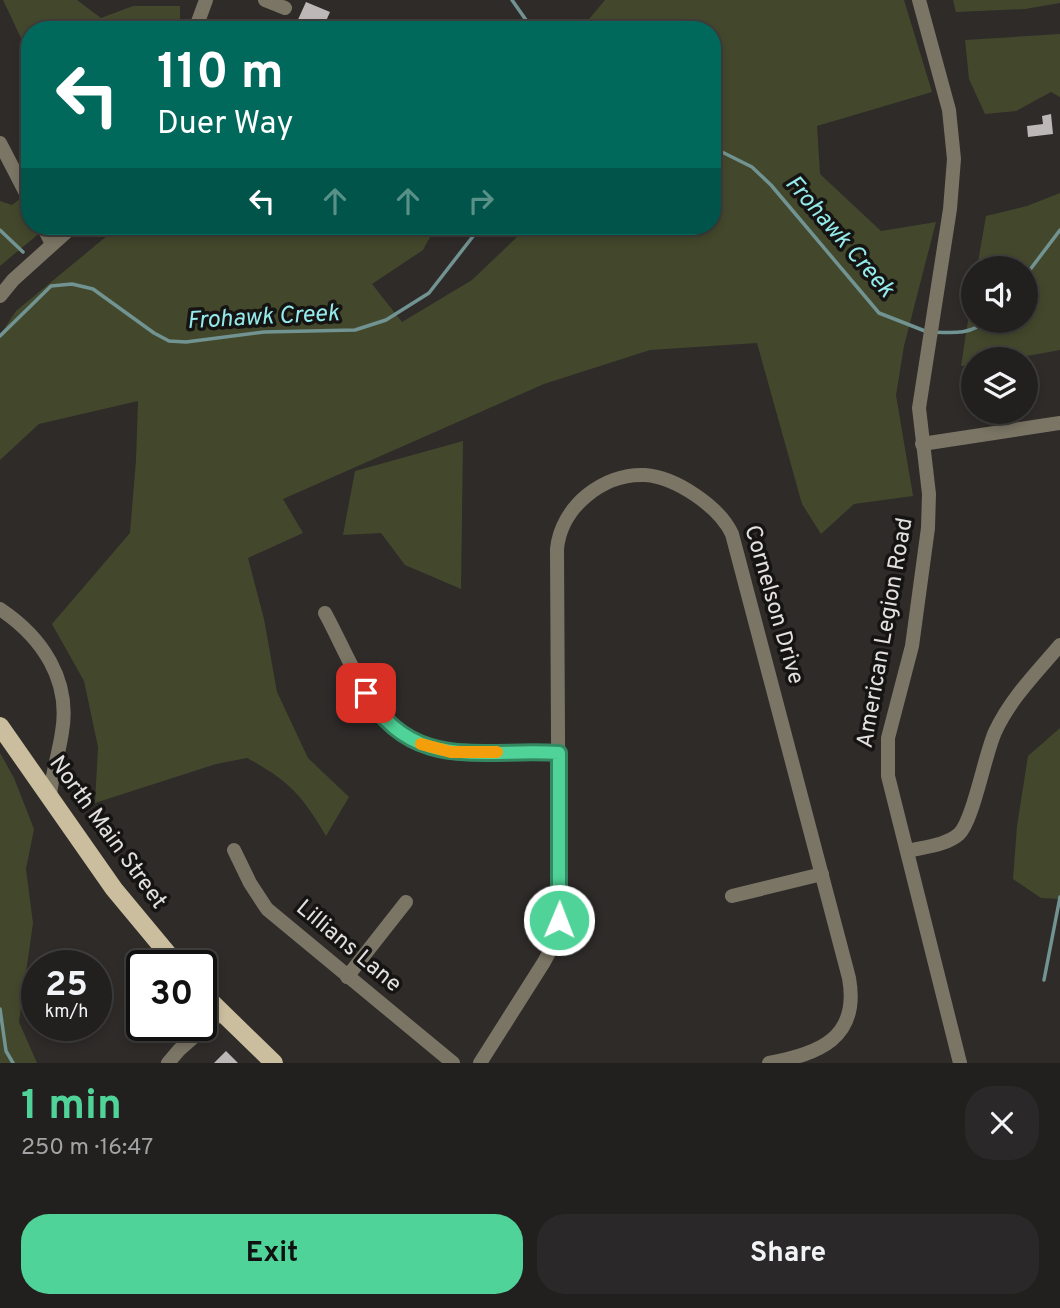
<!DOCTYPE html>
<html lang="en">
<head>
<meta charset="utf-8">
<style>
  :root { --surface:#22201f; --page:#2a2828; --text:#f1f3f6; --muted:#a2a3a4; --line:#3f3e3d; --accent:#50d398 }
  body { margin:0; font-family:Overpass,sans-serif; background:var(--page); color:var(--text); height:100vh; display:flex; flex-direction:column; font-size:26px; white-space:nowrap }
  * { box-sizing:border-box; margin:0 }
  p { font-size:23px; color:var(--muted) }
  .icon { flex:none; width:38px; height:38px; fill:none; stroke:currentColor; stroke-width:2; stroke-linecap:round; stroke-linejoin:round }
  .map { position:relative; height:1063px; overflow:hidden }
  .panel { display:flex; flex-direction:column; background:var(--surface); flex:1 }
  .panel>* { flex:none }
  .banner { position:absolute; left:21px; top:21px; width:700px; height:214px; border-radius:28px; box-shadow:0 4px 10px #0003,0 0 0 2px var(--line); background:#00695c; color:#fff; overflow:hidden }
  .buttons { position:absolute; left:961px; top:256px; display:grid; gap:14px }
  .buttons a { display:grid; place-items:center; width:77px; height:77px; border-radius:50%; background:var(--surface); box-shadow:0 4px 10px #0003,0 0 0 2px var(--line); font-size:35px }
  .speed { position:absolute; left:21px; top:950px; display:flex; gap:14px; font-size:35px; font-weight:700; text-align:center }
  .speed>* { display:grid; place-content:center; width:91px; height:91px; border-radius:50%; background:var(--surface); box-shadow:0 4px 10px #0003,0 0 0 2px var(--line); line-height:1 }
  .speed small { font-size:18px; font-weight:400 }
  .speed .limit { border:4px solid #111; border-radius:10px; background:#fff; color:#111 }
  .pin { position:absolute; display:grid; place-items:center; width:60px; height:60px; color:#fff; margin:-30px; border-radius:14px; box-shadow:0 4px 10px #0006 }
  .me { position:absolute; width:77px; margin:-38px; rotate:1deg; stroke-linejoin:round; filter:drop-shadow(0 0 5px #0008) }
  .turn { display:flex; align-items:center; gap:24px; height:147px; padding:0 21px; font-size:32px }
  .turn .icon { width:91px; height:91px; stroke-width:2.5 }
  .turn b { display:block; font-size:49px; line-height:60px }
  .lanes { display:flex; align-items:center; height:66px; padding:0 21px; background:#0003; justify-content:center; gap:35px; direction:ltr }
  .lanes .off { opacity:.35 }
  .round { display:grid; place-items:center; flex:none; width:74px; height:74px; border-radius:28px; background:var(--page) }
  .headline { display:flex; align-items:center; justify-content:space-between; height:119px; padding:0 21px }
  h1 { font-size:42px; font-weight:700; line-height:52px; color:var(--accent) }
  .button { display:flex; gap:14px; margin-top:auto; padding:14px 21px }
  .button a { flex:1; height:80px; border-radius:28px; background:var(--accent); color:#111; font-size:28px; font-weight:700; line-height:80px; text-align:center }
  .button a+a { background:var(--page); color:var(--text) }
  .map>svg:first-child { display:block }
  .green { fill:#43482c }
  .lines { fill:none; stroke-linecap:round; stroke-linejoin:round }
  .stream { stroke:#719392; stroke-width:3.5 }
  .building { fill:#bdb8b7 }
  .minor { stroke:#7b7565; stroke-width:14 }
  .major { stroke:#cabe9e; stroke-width:18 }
  .route-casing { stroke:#348963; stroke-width:18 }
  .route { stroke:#50d398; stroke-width:12 }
  .slow { stroke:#f59e0b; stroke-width:12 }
  .labels { text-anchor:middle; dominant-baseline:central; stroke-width:7; stroke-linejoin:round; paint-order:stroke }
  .street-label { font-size:23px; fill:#e3e1e0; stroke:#151413 }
  .water-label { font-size:24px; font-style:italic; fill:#95ebeb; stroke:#151413 }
</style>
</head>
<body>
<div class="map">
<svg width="1060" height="1063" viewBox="0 0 1060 1063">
  <rect width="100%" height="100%" fill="#2e2b29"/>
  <g class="green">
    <polygon points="3,0 77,0 101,18 133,6 180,6 180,30 30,30 30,57"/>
    <path d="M605,0h299l28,92 -115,34 3,48 61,57 55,-9 -32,124 -8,49 17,101 -59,8 -33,30 -19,-30 -45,-161 -107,7 -106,34 -261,115 20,34 -55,25 16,61 13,73 31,66 41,39 -23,39c-23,-40 -38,-56 -79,-78l-31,6 -121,39 3,-56 -14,-66 -32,-57 78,-91 6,-73 2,-59 -99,23 -39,36v-125l16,-24 103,-85h317l-13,24 -51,34 30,38 70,-42 45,-43 -2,-11h197v-196h-132z"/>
    <polygon points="953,0 1060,0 1060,3 1025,9 956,12"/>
    <polygon points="1060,34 1060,97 1051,92 1016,111 985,114 969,79 965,40"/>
    <polygon points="30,191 30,226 48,226 0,266 0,201 12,205"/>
    <polygon points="1060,193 1060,350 1010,359 973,359 973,364 961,366 973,288 973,320 1026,320 1026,268 977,268 986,216 1027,206"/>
    <polygon points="463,441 461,589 405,565 381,533 343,535 355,471"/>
    <polygon points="1060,728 1060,899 1041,898 1013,879 1017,826 1028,756"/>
    <polygon points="0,753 14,778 34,829 26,869 33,923 19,1022 37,1063 0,1063"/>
  </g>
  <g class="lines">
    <g class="stream">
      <polyline points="512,0 533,30"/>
      <polyline points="712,147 752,167 771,185 879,313 925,331"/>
      <polyline points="0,230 23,252"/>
      <polyline points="1026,275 1060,230"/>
      <path d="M933,332c19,1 39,3 53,-12"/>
      <polyline points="0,336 51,286 72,284 93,289 154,333 169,341 186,342 264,332 355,330 386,320 429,293 481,226"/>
      <polyline points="1044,980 1060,897"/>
      <polyline points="0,1009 6,1051 13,1063"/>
    </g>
  </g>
  <g class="building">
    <polygon points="306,2 330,12 322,30 300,30 301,26 296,24"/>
    <polygon points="1051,114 1053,134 1028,137 1027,126 1043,124 1042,116"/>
    <polygon points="226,1051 238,1063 214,1063"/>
  </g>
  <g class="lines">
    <g class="minor">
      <polyline points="265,0 285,8"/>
      <polyline points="919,0 949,110 954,159 950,209 919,408 929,494 928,528 912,646 888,738 888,776 960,1063"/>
      <polyline points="195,30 206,0"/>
      <polyline points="0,143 30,201"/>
      <polyline points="43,226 52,244"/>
      <polyline points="0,296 13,280 73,226"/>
      <polyline points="922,444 1060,423"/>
      <path d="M0,609c42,28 71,71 62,123 -3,21 -10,42 -12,63"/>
      <path d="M325,613c30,55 53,133 127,139 35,3 71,-1 107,1"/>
      <polyline points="234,850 250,883 267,909 453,1063"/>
      <path d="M908,851c16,-4 39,-6 51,-17 14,-13 26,-80 36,-102 15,-33 42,-60 65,-87"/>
      <polyline points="732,896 822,874"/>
      <polyline points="347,977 406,902"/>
      <polyline points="168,1063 179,1050 221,1013"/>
      <path d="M480,1063l64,-101 7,-13 8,-29 -2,-371c4,-42 46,-76 88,-74 30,2 74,31 87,59l117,444c11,61 -31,76 -80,85"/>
    </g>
    <g class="major">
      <polyline points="0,726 114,889 178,966"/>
      <polyline points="201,992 274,1063"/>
    </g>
  </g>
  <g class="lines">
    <g class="route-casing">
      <path id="route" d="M366,693c46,80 117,55 193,60v167"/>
    </g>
    <use href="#route" class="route"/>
    <polyline class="slow" points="421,744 451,752 497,752"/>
  </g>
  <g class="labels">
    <g class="street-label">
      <text transform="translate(773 605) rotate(74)">Cornelson Drive</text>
      <text transform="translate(886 633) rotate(-80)">American Legion Road</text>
      <text transform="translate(107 833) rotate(54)">North Main Street</text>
      <text transform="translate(348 947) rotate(40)">Lillians Lane</text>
    </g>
    <g class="water-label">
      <text transform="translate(839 237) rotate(49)">Frohawk Creek</text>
      <text transform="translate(263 318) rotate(-3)">Frohawk Creek</text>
    </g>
  </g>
</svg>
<div class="buttons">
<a><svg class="icon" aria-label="sound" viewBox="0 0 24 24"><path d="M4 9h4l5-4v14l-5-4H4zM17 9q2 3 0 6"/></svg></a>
<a><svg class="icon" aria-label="layers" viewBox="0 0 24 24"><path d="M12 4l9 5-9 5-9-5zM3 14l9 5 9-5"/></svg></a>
</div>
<div class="speed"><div>25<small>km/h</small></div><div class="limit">30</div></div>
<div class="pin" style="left:366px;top:693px;background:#d93025"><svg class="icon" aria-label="arrive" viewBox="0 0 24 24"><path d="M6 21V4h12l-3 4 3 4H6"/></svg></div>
<svg class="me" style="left:559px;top:920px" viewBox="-20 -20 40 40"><circle r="17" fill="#50d398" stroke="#fff" stroke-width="3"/><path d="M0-11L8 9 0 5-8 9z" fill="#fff"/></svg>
<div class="banner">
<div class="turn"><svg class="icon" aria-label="left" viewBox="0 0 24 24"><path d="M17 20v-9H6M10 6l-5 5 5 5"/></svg><div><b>110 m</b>Duer Way</div></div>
<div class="lanes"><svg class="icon" aria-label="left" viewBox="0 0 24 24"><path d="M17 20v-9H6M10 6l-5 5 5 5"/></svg><svg class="icon off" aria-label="ahead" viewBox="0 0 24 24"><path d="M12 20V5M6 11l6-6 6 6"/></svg><svg class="icon off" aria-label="ahead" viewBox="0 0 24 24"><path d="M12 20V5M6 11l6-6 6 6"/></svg><svg class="icon off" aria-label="right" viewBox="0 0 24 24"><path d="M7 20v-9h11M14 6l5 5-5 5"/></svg></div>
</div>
</div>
<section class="panel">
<div class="headline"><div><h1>1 min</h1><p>250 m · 16:47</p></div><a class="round"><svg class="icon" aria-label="close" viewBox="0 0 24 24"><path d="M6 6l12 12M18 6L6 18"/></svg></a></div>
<div class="button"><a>Exit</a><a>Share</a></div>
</section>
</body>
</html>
